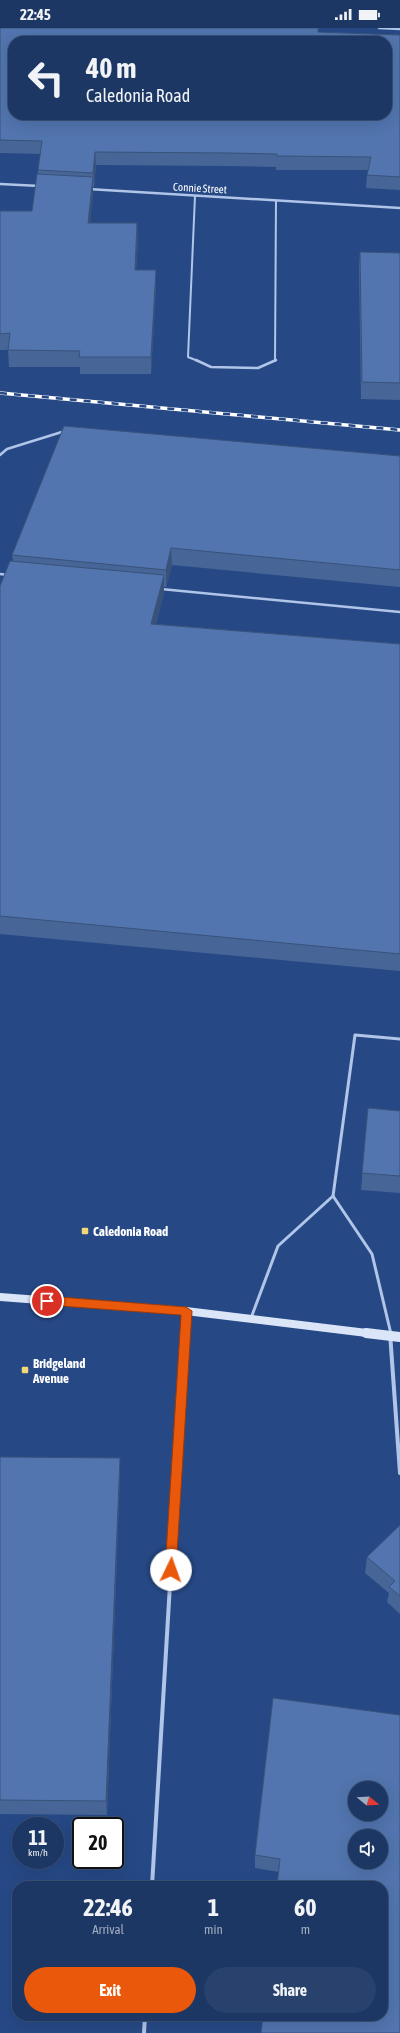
<!DOCTYPE html>
<html lang="en">
<head>
<meta charset="utf-8">
<style>
  :root { --surface:#1c3764; --page:#29426d; --text:#f1f3f6; --muted:#a0acbf; --line:#3a5178; --accent:#ea580c }
  body { margin:0; font-family:"Asap Condensed",sans-serif; background:var(--page); color:var(--text); height:100vh; display:flex; flex-direction:column; font-size:15px; white-space:nowrap }
  * { box-sizing:border-box; margin:0 }
  p { font-size:13px; color:var(--muted) }
  .icon { flex:none; width:22px; height:22px; fill:none; stroke:currentColor; stroke-width:2; stroke-linecap:round; stroke-linejoin:round }
  .map { position:relative; flex:1; overflow:hidden }
  .panel { position:absolute; left:12px; top:1853px; width:376px; height:140px; display:flex; flex-direction:column; background:var(--surface); border-radius:16px; box-shadow:0 4px 16px #0002,0 0 0 1px var(--line) }
  .panel>* { flex:none }
  .top-card { position:absolute; left:8px; top:8px; width:384px; height:84px; border-radius:16px; box-shadow:0 4px 16px #0002,0 0 0 1px var(--line); background:#1c3764; color:var(--text); overflow:hidden }
  .needle { width:26px; rotate:108deg }
  .buttons { position:absolute; left:348px; top:1753px; display:grid; gap:8px }
  .buttons a { display:grid; place-items:center; width:40px; height:40px; border-radius:50%; background:var(--surface); box-shadow:0 4px 16px #0002,0 0 0 1px var(--line); font-size:20px }
  .speed { position:absolute; left:12px; top:1789px; display:flex; gap:8px; font-size:20px; font-weight:700; text-align:center }
  .speed>* { display:grid; place-content:center; width:52px; height:52px; border-radius:50%; background:var(--surface); box-shadow:0 4px 16px #0002,0 0 0 1px var(--line); line-height:1 }
  .speed small { font-size:10px; font-weight:400 }
  .speed .limit { border:2px solid #111; border-radius:6px; background:#fff; color:#111 }
  .pin { position:absolute; display:grid; place-items:center; width:34px; height:34px; color:#fff; margin:-17px; border:2px solid #fff; border-radius:50%; box-shadow:0 1px 4px #0007 }
  .me { position:absolute; width:44px; margin:-22px; rotate:3deg; stroke-linejoin:round; filter:drop-shadow(0 0 3px #0008) }
  .turn { display:flex; align-items:center; gap:14px; height:84px; padding:0 12px; font-size:18px }
  .turn .icon { width:52px; height:52px; stroke-width:2.5 }
  .turn b { display:block; font-size:28px; line-height:34px }
  .eta { display:flex; justify-content:space-evenly; align-items:center; height:68px; text-align:center }
  .eta b { font-size:24px; font-weight:700; line-height:28px }
  .action { display:flex; gap:8px; margin-top:auto; padding:8px 12px }
  .action a { flex:1; height:46px; border-radius:24px; background:var(--accent); color:#fff; font-size:16px; font-weight:700; line-height:46px; text-align:center }
  .action a+a { background:var(--page); color:var(--text) }
  .status { display:flex; justify-content:space-between; align-items:center; height:28px; padding:0 20px; background:var(--surface); direction:ltr }
  .status svg { height:11px; fill:currentColor }
  .map>svg:first-child { display:block }
  .lines { fill:none; stroke-linecap:round; stroke-linejoin:round }
  .lane-far3 { stroke:#b0c5e8; stroke-width:2 }
  .lane-far2 { stroke:#b0c5e8; stroke-width:2.5 }
  .lane-far1 { stroke:#b0c5e8; stroke-width:3 }
  .lane { stroke:#b0c5e8; stroke-width:4 }
  .street { stroke:#b0c5e8; stroke-width:2.5 }
  .secondary-far1 { stroke:#dae5f7; stroke-width:8 }
  .secondary { stroke:#dae5f7; stroke-width:10 }
  .rail-casing { stroke:#fff; stroke-width:3.5 }
  .rail { stroke:#264986; stroke-width:2.5; stroke-dasharray:7; stroke-linecap:butt }
  .wall { fill:#476596 }
  .shaded-wall { fill:#39527a }
  .building { fill:#5275af; stroke:#39527a; fill-rule:evenodd }
  .route { fill:#ea580c; stroke:#983908 }
  .poi-dot { fill:#f1d775; stroke:#264986; stroke-width:1.5 }
  .labels { text-anchor:middle; dominant-baseline:central; stroke-width:4; stroke-linejoin:round; paint-order:stroke }
  .far-street-label { font-size:11px; fill:#fff; stroke:#264986 }
  .poi-label { font-size:13px; font-weight:bold; fill:#fff; stroke:#264986; text-anchor:start }
</style>
</head>
<body>
<div class="status"><b>22:45</b><svg viewBox="0 0 49 12"><path d="M0 12V9h3v3zM5 12V6h3v6zM10 12V3h3v9zM15 12V0h3v12zM26 1h20v11H26zM47 4h2v5h-2z"/></svg></div>
<div class="map">
<svg width="400" height="2005" viewBox="0 0 400 2005">
  <rect width="100%" height="100%" fill="#264986"/>
  <g class="lines">
    <g class="lane-far3">
      <polyline points="195,168 188,329 198,333"/>
      <polyline points="275,333 276,173"/>
    </g>
    <g class="lane-far2">
      <polyline points="196,332 211,339 258,340 276,332"/>
      <polyline points="0,427 7,421 65,403"/>
      <polyline points="0,546 8,547"/>
      <polyline points="161,561 400,584"/>
    </g>
    <g class="lane-far1">
      <polyline points="333,1168 372,1226 391,1306"/>
      <polyline points="251,1290 278,1218 333,1168 355,1007 400,1011"/>
      <polyline points="185,1306 186,1285"/>
    </g>
    <g class="lane">
      <polyline points="390,1305 400,1445"/>
      <polyline points="152,1858 185,1305"/>
      <polyline points="144,2005 145,1988"/>
    </g>
    <g class="street">
      <polyline points="379,0 400,1"/>
      <polyline points="0,156 40,158"/>
      <polyline points="88,161 400,180"/>
    </g>
    <polyline class="secondary-far1" points="0,1269 186,1283 375,1306"/>
    <polyline class="secondary" points="366,1305 400,1309"/>
    <g class="rail-casing">
      <polyline id="rail" points="0,365 400,402"/>
    </g>
    <use href="#rail" class="rail"/>
  </g>
  <g class="wall">
    <polygon points="0,0 319,0 318,4 400,7 400,162 366,160 367,147 368,142 276,142 276,139 229,138 96,137 94,159 93,159 93,164 90,195 137,195 138,210 136,242 156,258 151,346 80,346 80,339 9,339 8,322 0,322 0,183 32,183 38,146 38,142 41,126 0,125"/>
    <polygon points="360,224 400,225 400,372 361,371 359,240"/>
    <polygon points="400,428 400,559 172,537 166,559 164,559 164,564 156,596 400,616 400,943 0,906 0,558 13,533 12,527"/>
    <polygon points="368,1080 400,1083 400,1165 361,1162"/>
    <polygon points="0,1429 120,1430 120,1446 107,1787 0,1786"/>
    <polygon points="400,1497 400,1586 387,1574 389,1565 365,1545 367,1529"/>
    <polygon points="273,1670 400,2005 261,2005 279,1844 255,1840 255,1827"/>
  </g>
  <g class="shaded-wall">
    <polygon points="95,124 96,137 94,159 93,145"/>
    <polygon points="93,149 93,164 89,210 88,195"/>
    <polygon points="137,195 138,210 135,258 135,242"/>
    <polygon points="156,242 156,258 151,346 151,329"/>
    <polygon points="171,520 172,537 166,559 166,542"/>
    <polygon points="164,547 164,564 152,613 151,596"/>
    <polygon points="120,1430 120,1446 107,1787 106,1773"/>
  </g>
  <g class="building">
    <path d="M0,0h318v4l82,3v142l-33,-2 4,-18 -94,-1v-2l-48,-1 -134,-1 -2,21 -55,-3 4,-29 -42,-1zM13,13h374v74h-374z"/>
    <polygon points="37,146 93,149 88,195 137,195 135,242 156,242 151,329 79,329 80,323 8,322 10,305 0,306 0,183 32,183"/>
    <polygon points="360,224 400,225 400,355 362,354"/>
    <polygon points="64,398 400,428 400,542 171,520 166,542 12,527"/>
    <polygon points="10,533 164,547 151,596 400,616 400,926 0,888 0,558"/>
    <polygon points="368,1080 400,1083 400,1148 362,1145"/>
    <polygon points="0,1429 120,1430 106,1773 0,1772"/>
    <polygon points="400,1497 400,1568 389,1559 395,1553 367,1529"/>
    <path d="M273,1670l127,17v318h-139l2,-17h120v-130h-106l3,-27 -25,-4zM355,1760h26v26h-26zM355,1808h26v26h-26z"/>
  </g>
  <polygon class="route" points="47,1268 186,1279 192,1283 176,1542 175,1546 171,1548 167,1546 165,1542 181,1287 47,1277 41,1273"/>
  <g class="poi-dot">
    <rect x="81" y="1199" width="8" height="8" rx="2"/>
    <rect x="21" y="1338" width="8" height="8" rx="2"/>
  </g>
  <g class="labels">
    <g class="far-street-label">
      <text transform="translate(200 160) rotate(3)">Connie Street</text>
    </g>
    <g class="poi-label">
      <text x="93" y="1203">Caledonia Road</text>
      <text x="33" y="1335">Bridgeland<tspan x="33" dy="15">Avenue</tspan></text>
    </g>
  </g>
</svg>
<div class="buttons">
<a><svg class="needle" viewBox="-14 -14 28 28"><path d="M0-13l5 13h-10z" fill="#e53935"/><path d="M0 13l5-13h-10z" fill="#a0acbf"/></svg></a>
<a><svg class="icon" aria-label="sound" viewBox="0 0 24 24"><path d="M4 9h4l5-4v14l-5-4H4zM17 9q2 3 0 6"/></svg></a>
</div>
<div class="speed"><div>11<small>km/h</small></div><div class="limit">20</div></div>
<div class="pin" style="left:47px;top:1273px;background:#d93025"><svg class="icon" aria-label="arrive" viewBox="0 0 24 24"><path d="M6 21V4h12l-3 4 3 4H6"/></svg></div>
<svg class="me" style="left:171px;top:1542px" viewBox="-20 -20 40 40"><circle r="19" fill="#fff"/><path d="M0-13L10 11 0 6-10 11z" fill="#ea580c"/></svg>
<div class="top-card">
<div class="turn"><svg class="icon" aria-label="left" viewBox="0 0 24 24"><path d="M17 20v-9H6M10 6l-5 5 5 5"/></svg><div><b>40 m</b>Caledonia Road</div></div>
</div>
<section class="panel">
<div class="eta">
<div><b>22:46</b><p>Arrival</p></div>
<div><b>1</b><p>min</p></div>
<div><b>60</b><p>m</p></div>
</div>
<div class="action"><a>Exit</a><a>Share</a></div>
</section>
</div>
</body>
</html>
